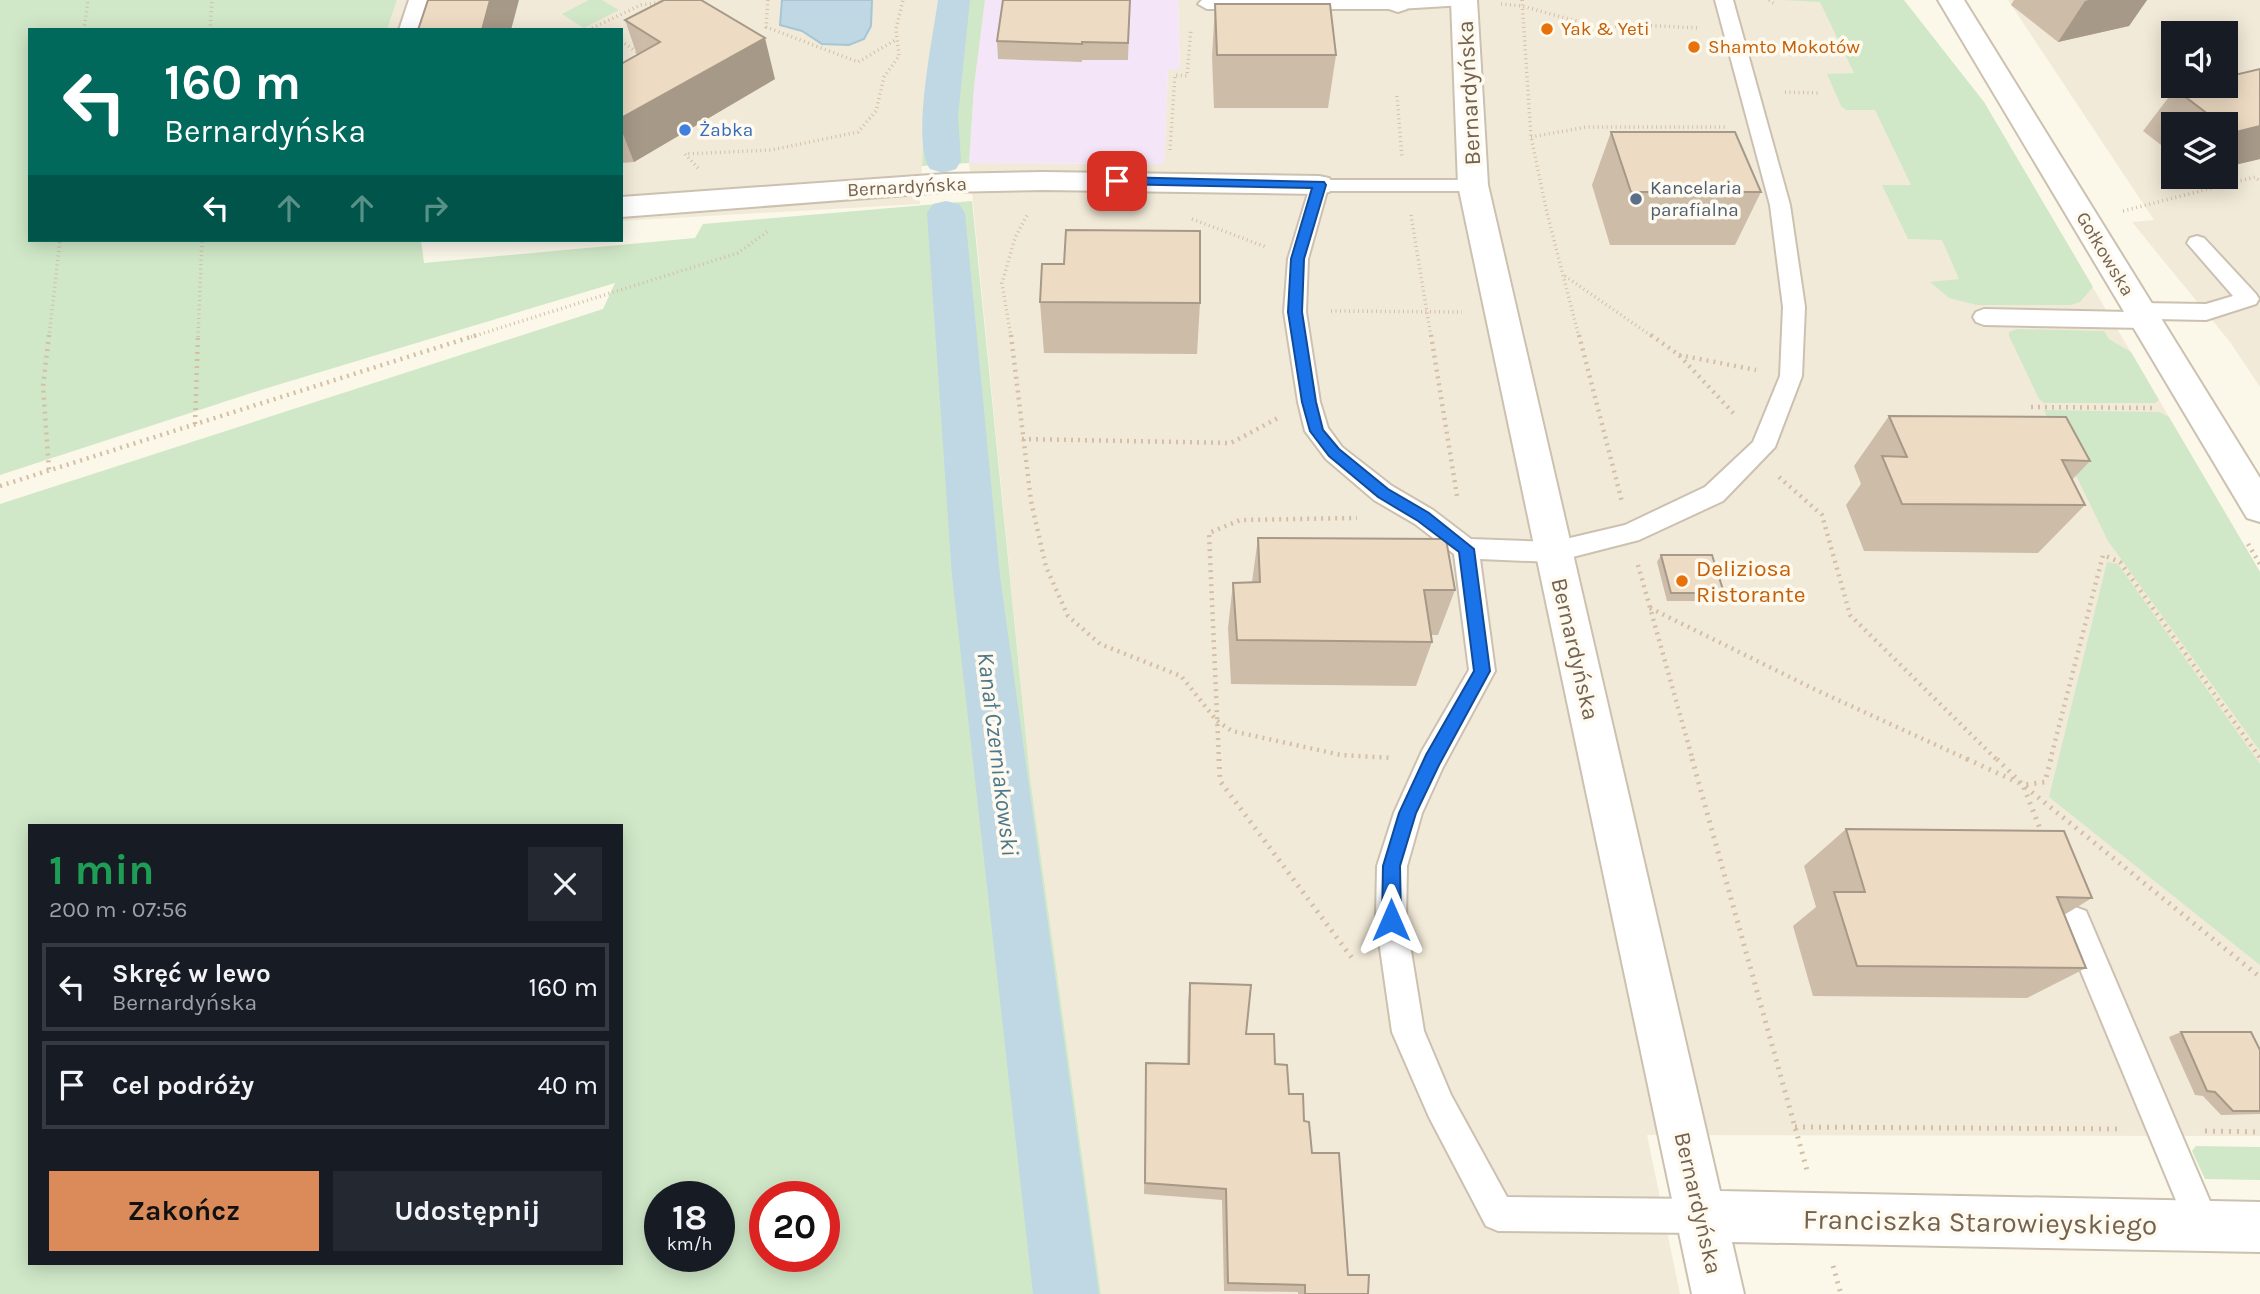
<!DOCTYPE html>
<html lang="pl">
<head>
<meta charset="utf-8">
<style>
  :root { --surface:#171b24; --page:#242831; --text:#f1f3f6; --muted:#9ea1a6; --line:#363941; --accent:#db8a59 }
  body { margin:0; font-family:Karla,sans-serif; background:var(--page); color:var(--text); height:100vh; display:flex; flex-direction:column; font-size:26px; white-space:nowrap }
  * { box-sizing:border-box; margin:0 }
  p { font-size:23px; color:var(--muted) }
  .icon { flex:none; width:38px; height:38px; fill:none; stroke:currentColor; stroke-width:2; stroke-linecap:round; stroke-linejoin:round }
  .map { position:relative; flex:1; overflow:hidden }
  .details { position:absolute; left:28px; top:824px; width:595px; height:441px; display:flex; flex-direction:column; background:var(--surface); border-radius:0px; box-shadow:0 4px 18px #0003 }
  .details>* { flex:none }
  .top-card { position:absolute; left:28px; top:28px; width:595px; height:214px; border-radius:0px; box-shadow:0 4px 18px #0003; background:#00695c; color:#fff; overflow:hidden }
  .controls { position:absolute; left:2161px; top:21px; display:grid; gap:14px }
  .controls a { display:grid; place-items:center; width:77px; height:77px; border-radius:0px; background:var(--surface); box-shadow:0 4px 18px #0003; font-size:35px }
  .speed { position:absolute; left:644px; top:1181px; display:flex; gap:14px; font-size:35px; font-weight:700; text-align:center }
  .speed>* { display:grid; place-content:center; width:91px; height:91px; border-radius:50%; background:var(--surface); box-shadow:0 4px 18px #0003; line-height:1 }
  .speed small { font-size:18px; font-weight:400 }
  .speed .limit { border:10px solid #d22; background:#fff; color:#111 }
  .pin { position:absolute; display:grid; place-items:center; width:60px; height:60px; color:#fff; margin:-30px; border-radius:14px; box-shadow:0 4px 10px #0006 }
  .me { position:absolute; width:77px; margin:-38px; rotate:0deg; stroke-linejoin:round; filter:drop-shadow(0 0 5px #0008) }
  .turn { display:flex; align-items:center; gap:24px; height:147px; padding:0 21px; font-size:32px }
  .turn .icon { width:91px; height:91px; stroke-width:2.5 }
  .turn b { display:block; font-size:49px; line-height:60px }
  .lanes { display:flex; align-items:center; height:66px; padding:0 21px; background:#0003; justify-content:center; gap:35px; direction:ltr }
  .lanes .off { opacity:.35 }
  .round { display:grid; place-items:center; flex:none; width:74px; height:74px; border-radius:0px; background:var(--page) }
  .head { display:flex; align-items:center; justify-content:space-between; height:119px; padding:0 21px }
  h1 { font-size:42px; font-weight:700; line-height:52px; color:#1e9e55 }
  .primary-button { display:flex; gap:14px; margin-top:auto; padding:14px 21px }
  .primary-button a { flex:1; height:80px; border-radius:0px; background:var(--accent); color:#111; font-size:28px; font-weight:700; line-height:80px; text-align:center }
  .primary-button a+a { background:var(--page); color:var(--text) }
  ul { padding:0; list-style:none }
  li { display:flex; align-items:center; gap:21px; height:88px; margin:0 14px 10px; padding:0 7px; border:4px solid var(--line); border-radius:0px }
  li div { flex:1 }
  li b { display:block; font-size:26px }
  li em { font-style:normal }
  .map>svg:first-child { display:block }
  .residential { fill:#f2ead8; fill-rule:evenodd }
  .education { fill:#f4e6f8 }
  .green { fill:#d0e8c8; fill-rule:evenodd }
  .water { fill:#bfd8e3; stroke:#a6c6d4; stroke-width:2 }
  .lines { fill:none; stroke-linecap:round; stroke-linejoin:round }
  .canal { fill:#bfd8e3; fill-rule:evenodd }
  .service-casing { stroke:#ccc1b0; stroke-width:4 }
  .minor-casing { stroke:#ccc1b0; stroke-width:4 }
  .tertiary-casing { stroke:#ccc1b0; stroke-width:4 }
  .path-far2 { stroke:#d4bfa6; stroke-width:3.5; stroke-dasharray:1 3.5; stroke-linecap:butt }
  .path-far1 { stroke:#d4bfa6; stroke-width:4.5; stroke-dasharray:2 5; stroke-linecap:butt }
  .path { stroke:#d4bfa6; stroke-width:5; stroke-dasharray:2 6; stroke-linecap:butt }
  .service { fill:#fff; fill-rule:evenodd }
  .minor { fill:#fff; fill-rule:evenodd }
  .tertiary { fill:#fff; fill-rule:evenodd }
  .wall { fill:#cdbca8 }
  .shaded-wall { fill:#a79988 }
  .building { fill:#eedbc3; stroke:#a79988; stroke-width:2 }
  .route { fill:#1a73e8; stroke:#114b97; stroke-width:2 }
  .food-dot { fill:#e8710a; stroke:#fefaf0; stroke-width:2.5 }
  .shop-dot { fill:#3f7fe0; stroke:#fefaf0; stroke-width:2.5 }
  .service-dot { fill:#5c6f8a; stroke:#fefaf0; stroke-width:2.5 }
  .labels { text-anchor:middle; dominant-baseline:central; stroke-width:7; stroke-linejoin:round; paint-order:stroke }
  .far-food-label { font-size:19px; fill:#c56008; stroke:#fefaf0; text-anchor:start }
  .far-shop-label { font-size:19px; fill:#366cbe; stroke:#fefaf0; text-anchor:start }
  .far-street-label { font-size:19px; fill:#74624f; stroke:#fefaf0 }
  .far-service-label { font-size:19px; fill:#4e5e75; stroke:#fefaf0; text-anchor:start }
  .street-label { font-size:23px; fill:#74624f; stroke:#fefaf0 }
  .food-label { font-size:23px; fill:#c56008; stroke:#fefaf0; text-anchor:start }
  .water-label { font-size:24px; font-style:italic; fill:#4d788c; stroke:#fefaf0 }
  .near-street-label { font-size:28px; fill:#74624f; stroke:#fefaf0 }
</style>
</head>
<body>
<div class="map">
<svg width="2260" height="1294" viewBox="0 0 2260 1294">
  <rect width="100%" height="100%" fill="#fbf7e9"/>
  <g class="residential">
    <polygon points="397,0 940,0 924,126 920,204 621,221 621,30 387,30"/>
    <polygon points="1178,0 1896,0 1903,12 1984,102 2260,572 2260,1136 1647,1135 1680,1294 1101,1294 1030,777 969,163 1164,164 1168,69 1180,69"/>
    <path d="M2008,0h252v387l-30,-45 -98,-120 22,-2zM2174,33h52v53h-52zM2174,124h52v53h-52z"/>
  </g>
  <polygon class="education" points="985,0 1178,0 1180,69 1168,70 1164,164 969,163 974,87"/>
  <g class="green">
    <path d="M0,0h397l-10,30h-357v210h391l3,23 271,-25 8,-14 269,-23 58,576 71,517h-1101v-790l603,-195 12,-26 -351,106 -264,86zM970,670h1l46,424zM621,826v438h-591v-438zM660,1197h59v59h-59zM765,1197h59v59h-59z"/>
    <polygon points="589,0 602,0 619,10 584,28 562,14"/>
    <polygon points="940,0 985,0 974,87 969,163 922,166 924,126"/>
    <polygon points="1781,0 1904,0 1984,102 2093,287 2080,302 2071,305 1977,305 1949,298 1930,282 1959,279 1942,240 1908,239 1882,185 1911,185 1875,110 1846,110 1841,106 1827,74 1854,73 1820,2"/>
    <polygon points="2017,329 2104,331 2109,339 2131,352 2159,400 2155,403 2044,403 2039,399 2009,336 2009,332"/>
    <polygon points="2044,410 2159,412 2169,417 2260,572 2260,751 2108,541"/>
    <polygon points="2107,562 2118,564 2260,764 2260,965 2049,797"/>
    <polygon points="2196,1146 2260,1147 2260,1180 2205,1179 2192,1151"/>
  </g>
  <polygon class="water" points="782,0 872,0 871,26 864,39 849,45 822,44 802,31 780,25"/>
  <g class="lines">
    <g class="canal">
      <path d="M938,0h32l-12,116 3,45 -5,8 -13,4 -13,-4c-19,-29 3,-132 8,-169z"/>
      <polygon points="946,201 959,204 965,213 1000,576 1099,1294 1033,1294 952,576 927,213 933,204"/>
    </g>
    <g class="service-casing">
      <g id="service">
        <polygon points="1202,0 1473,0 1464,5 1398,9 1207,9 1198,4"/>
        <polygon points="1715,0 1733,0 1790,205 1805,307 1802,376 1775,447 1723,501 1639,540 1553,562 1480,559 1495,671 1443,767 1422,813 1407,866 1406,920 1424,1031 1451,1095 1507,1197 1701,1199 1713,1204 1718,1216 1713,1228 1701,1233 1498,1231 1486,1226 1429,1117 1392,1032 1376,920 1377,866 1394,813 1422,751 1469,670 1454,554 1415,524 1374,500 1326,459 1305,431 1298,402 1284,312 1288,259 1312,180 1480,180 1483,185 1480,190 1473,191 1327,191 1308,259 1306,312 1320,402 1328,428 1342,447 1392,486 1433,510 1471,539 1553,542 1625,525 1705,487 1753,442 1780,376 1783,307 1770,205"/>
        <polygon points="2197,236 2204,238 2256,294 2259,299 2256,304 2206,320 2155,319 2153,325 2145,328 1984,325 1976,322 1973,317 1976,312 1984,309 2130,312 2132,306 2140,303 2206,304 2233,296 2187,243 2190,238"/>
        <polygon points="2075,907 2086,911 2221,1227 2216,1239 2204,1244 2192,1239 2060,921 2064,911"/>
      </g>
    </g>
    <g class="minor-casing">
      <g id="minor">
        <polygon points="409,0 435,0 425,30 399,30"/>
        <polygon points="1385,0 1411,0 1407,9 1398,12 1389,9"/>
        <polygon points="1451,0 1477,0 1488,185 1720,1191 2260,1202 2260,1252 1732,1242 1744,1294 1692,1294 1458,185"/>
        <polygon points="1044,172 1319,176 1329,178 1334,185 1329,192 1319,194 1044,190 945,192 621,217 621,197 945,174"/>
      </g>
    </g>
    <g class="tertiary-casing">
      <polygon id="tertiary" points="1938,0 1964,0 2260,478 2260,522 2247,518"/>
    </g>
    <g class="path-far2">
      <polyline points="768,0 766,27 858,62 897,39"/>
      <polyline points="1522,0 1531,137 1547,213 1579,337"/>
      <polyline points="1769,0 1776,5"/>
      <polyline points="1501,4 1522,6 1598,27 1639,25 1699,28"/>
      <polyline points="84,30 88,0"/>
      <polyline points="210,30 212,0"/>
      <polyline points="588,30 641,5 662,2"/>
      <polyline points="621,41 640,54"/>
      <polyline points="1785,92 1819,93"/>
      <polyline points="1397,96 1402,158"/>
      <polyline points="1531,137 1587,127 1725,127"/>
      <polyline points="1170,150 1175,75 1187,76 1191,29"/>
      <polyline points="698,168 685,154 771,150 858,132 876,111 884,77 899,56 896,29 903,0"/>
      <polyline points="2123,211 2255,177 2260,181"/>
      <polyline points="1411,215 1431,337"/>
      <polyline points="1192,219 1266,247"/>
      <polyline points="1565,276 1653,337"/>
      <polyline points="1331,311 1462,312"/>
      <polyline points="49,337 60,240"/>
      <polyline points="198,337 202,240"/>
      <polyline points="471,337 738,253 768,231"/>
      <polyline points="1011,337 1002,283 1015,238 1028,213"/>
    </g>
    <g class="path-far1">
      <polyline points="49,335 43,386 49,470"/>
      <polyline points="1011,335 1031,501 1046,567 1068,616 1100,644 1181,676 1217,721 1232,731 1341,755 1393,758"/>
      <polyline points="1431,335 1457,496"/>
      <polyline points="1579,335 1622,502"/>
      <polyline points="1651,335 1679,355 1736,416"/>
      <polyline points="1679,355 1756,370"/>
      <polyline points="2031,407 2153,408"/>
      <polyline points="195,424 198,335"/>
      <polyline points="1022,439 1231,443 1278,418"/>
      <polyline points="1779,477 1822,515 1850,615 1998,761"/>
      <polyline points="0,486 477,335"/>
      <polyline points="2248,544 2260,564"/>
      <polyline points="1638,565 1693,761"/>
      <polyline points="1650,608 1814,689 1971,761"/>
      <polyline points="1219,761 1209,533 1240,520 1357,518"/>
      <polyline points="2050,761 2103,555 2120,562 2260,758"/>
    </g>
    <g class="path">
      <polyline points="1219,759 1220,781 1355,962"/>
      <polyline points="1692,759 1807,1170"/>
      <polyline points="1967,759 2019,783"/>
      <polyline points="1997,759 2023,785 2260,977"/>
      <polyline points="2042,834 2023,785 2045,782 2051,759"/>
      <polyline points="1795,1127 2119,1129"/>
      <polyline points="2205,1131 2260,1132"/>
      <polyline points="1833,1266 1841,1294"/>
    </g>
    <use href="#service" class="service"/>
    <use href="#minor" class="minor"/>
    <use href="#tertiary" class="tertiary"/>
  </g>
  <g class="wall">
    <polygon points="1130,0 1128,60 1082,60 1082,62 998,59 997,41"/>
    <polygon points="2014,0 2147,0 2129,26 2058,42 2011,5"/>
    <polygon points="1215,4 1336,55 1328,108 1214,108 1212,57"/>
    <polygon points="625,20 775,79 634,162 621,163 621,64 637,55"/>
    <polygon points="2260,69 2260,159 2226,167 2226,124 2174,124 2174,155 2143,131 2175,89"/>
    <polygon points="1611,132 1761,192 1735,245 1610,245 1592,185"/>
    <polygon points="1064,264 1200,303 1197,354 1044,353 1040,302"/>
    <polygon points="1889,416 2090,461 2072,480 2085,505 2038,553 1864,551 1846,505 1861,484 1854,466"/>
    <polygon points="1258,538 1455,590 1438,635 1431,635 1432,642 1416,686 1231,684 1228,628 1233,583 1252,582"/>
    <polygon points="1661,555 1724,593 1719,601 1667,601 1657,562"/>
    <polygon points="1846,829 2092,898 2064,915 2086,968 2027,998 1813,996 1793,926 1816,907 1804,866"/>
    <polygon points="1190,983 1246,1034 1275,1064 1304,1121 1312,1153 1348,1275 1368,1294 1298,1294 1298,1292 1224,1291 1222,1200 1144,1194 1146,1079 1187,1064 1188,1002"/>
    <polygon points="2181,1032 2260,1050 2260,1114 2221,1115 2203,1096 2195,1095 2169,1037"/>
  </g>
  <g class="shaded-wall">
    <polygon points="490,0 519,0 511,30 482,30"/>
    <polygon points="2089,0 2147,0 2129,26 2058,42 2085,1"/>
    <polygon points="765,38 775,79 634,162 621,129 621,118"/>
    <polygon points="2260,126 2260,159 2226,167 2226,140 2232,133"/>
  </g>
  <g class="building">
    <polygon points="428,0 490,0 482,30 418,30"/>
    <polygon points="664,0 701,0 765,38 621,118 621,64 660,42 625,20"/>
    <polygon points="1003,0 1130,0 1128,43 1082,42 1082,44 997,41"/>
    <polygon points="1215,4 1330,4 1336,55 1217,55"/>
    <polygon points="2260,69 2260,126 2232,133 2226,128 2226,124 2221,124 2175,89 2190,86 2226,86 2226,77"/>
    <polygon points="1611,132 1735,132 1761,192 1631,192"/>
    <polygon points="1066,230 1200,231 1200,303 1040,302 1042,264 1064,264"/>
    <polygon points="1889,416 2066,417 2090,461 2062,460 2085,505 1902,504 1882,456 1907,457"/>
    <polygon points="1258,538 1446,539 1455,590 1424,590 1432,642 1237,640 1233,583 1260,582"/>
    <polygon points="1661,555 1712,555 1724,593 1671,593"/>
    <polygon points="1846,829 2064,831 2092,898 2057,897 2086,968 1857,966 1834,892 1865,892"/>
    <polygon points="1190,983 1251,985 1246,1034 1274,1034 1275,1064 1287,1065 1289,1094 1303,1094 1304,1121 1309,1122 1312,1153 1339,1153 1348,1275 1369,1275 1368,1294 1305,1294 1305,1285 1228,1283 1226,1189 1145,1183 1146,1063 1189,1064"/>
    <polygon points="2181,1032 2251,1032 2260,1050 2260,1111 2233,1111 2215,1092 2207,1091"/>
  </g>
  <polygon class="route" points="1117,177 1324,182 1326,185 1304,259 1302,312 1316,402 1323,430 1339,449 1388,489 1429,513 1474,549 1490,671 1439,765 1416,813 1400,866 1401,920 1398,926 1391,929 1385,926 1382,920 1383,866 1399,813 1426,755 1474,671 1459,552 1418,521 1378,497 1329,456 1310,431 1302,402 1288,312 1291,259 1312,188 1113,184 1113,178"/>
  <g class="food-dot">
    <circle cx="1547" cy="29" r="7"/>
    <circle cx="1694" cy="47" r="7"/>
    <circle cx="1682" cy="581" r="7"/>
  </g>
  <circle class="shop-dot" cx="685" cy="130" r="7"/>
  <circle class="service-dot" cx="1636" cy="199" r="7"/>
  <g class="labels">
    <g class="far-food-label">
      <text x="1561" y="29">Yak &amp; Yeti</text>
      <text x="1708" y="47">Shamto Mokotów</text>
    </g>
    <g class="far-shop-label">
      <text x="699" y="130">Żabka</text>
    </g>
    <g class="far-street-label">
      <text transform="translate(907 187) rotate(-3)">Bernardyńska</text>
      <text transform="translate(2105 254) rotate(59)">Gołkowska</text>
    </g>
    <g class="far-service-label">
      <text x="1650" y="188">Kancelaria<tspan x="1650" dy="22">parafialna</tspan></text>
    </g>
    <g class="street-label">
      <text transform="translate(1469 93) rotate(-93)">Bernardyńska</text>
      <text transform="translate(1575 649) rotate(77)">Bernardyńska</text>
      <text transform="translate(1698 1203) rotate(77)">Bernardyńska</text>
    </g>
    <g class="food-label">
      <text x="1696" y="568">Deliziosa<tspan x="1696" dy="26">Ristorante</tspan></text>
    </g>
    <g class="water-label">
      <text transform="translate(998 754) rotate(83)">Kanał Czerniakowski</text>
    </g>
    <g class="near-street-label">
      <text transform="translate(1980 1222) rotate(1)">Franciszka Starowieyskiego</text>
    </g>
  </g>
</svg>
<div class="controls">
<a><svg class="icon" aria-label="sound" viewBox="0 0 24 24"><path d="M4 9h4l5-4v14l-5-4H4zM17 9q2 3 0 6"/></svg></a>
<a><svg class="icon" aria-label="layers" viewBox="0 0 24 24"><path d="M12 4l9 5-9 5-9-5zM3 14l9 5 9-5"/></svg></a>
</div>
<div class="speed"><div>18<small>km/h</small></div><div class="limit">20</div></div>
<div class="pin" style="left:1117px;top:181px;background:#d93025"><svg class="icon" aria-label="arrive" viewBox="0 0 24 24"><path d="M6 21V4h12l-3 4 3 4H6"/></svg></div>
<svg class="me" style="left:1391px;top:920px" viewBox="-20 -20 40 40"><path d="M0-17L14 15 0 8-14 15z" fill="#1a73e8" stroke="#fff" stroke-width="4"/></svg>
<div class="top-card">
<div class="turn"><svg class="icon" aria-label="left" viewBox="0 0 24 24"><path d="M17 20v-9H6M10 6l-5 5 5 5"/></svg><div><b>160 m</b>Bernardyńska</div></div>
<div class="lanes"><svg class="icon" aria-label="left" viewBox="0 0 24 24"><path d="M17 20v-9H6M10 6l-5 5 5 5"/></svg><svg class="icon off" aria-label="ahead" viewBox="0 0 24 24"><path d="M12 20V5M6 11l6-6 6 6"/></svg><svg class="icon off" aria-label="ahead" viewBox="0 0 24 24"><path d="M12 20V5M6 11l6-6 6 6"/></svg><svg class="icon off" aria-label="right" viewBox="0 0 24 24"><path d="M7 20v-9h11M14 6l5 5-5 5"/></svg></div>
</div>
<section class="details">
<div class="head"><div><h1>1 min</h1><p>200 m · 07:56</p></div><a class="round"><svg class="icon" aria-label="close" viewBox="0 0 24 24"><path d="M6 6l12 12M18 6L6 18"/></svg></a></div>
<ul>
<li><svg class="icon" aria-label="left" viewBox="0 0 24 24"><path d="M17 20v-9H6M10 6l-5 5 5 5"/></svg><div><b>Skręć w lewo</b><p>Bernardyńska</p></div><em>160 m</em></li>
<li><svg class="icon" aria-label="arrive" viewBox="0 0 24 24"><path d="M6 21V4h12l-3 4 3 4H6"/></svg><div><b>Cel podróży</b></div><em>40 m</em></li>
</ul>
<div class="primary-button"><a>Zakończ</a><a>Udostępnij</a></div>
</section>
</div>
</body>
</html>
